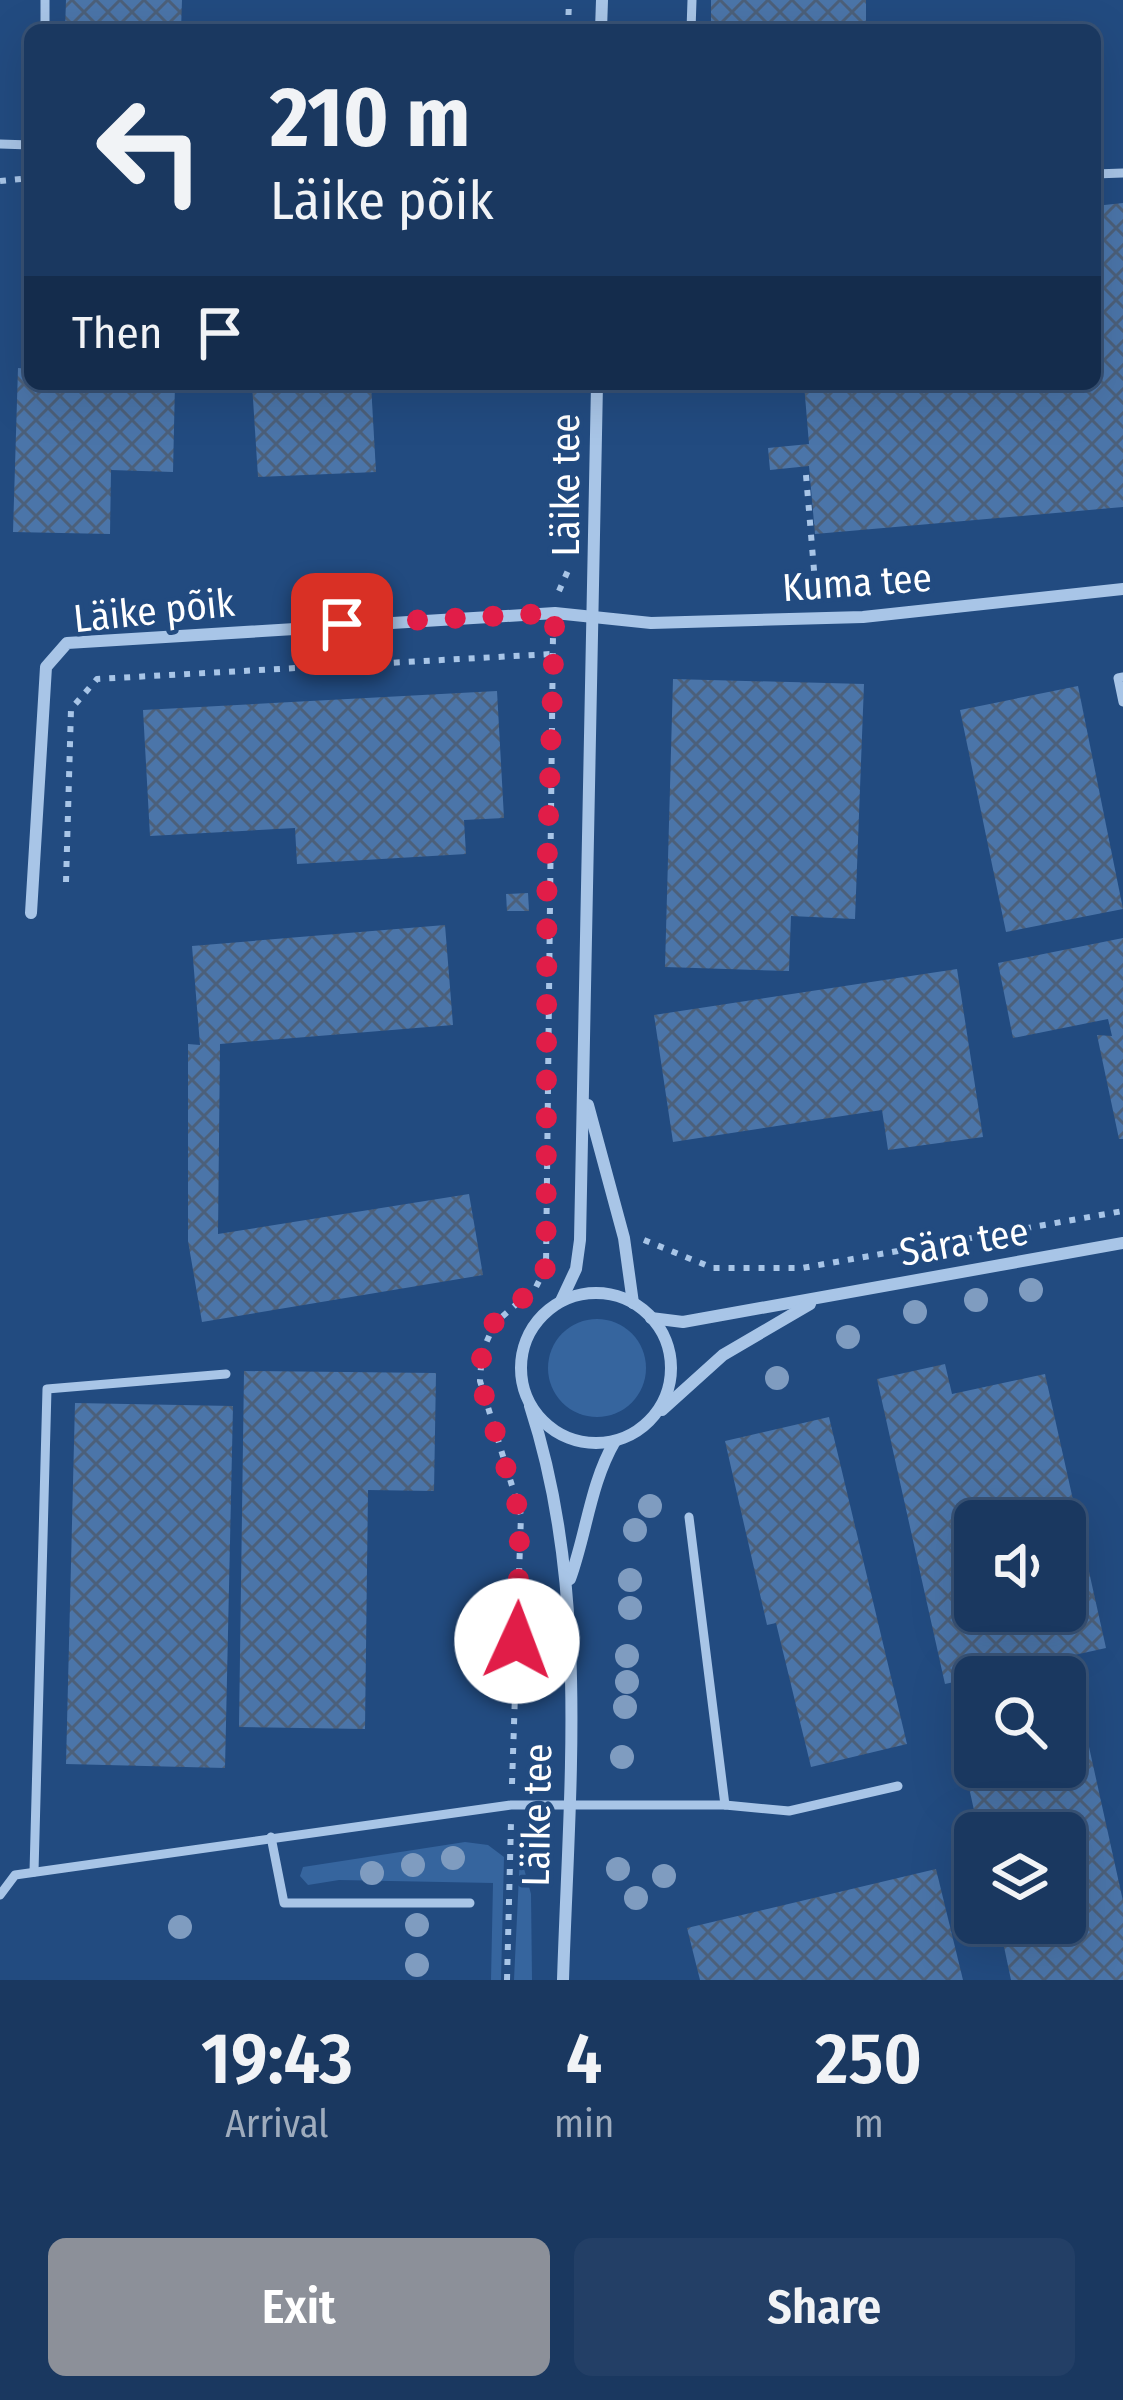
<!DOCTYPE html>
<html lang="en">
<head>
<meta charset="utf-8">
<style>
  :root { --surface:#1a3860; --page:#233f66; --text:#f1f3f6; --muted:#9facbd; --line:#385275; --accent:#8c9099 }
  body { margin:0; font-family:"Fira Sans Condensed",sans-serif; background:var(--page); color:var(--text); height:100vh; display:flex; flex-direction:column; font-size:45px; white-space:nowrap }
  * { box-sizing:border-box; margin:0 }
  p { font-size:39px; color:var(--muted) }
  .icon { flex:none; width:66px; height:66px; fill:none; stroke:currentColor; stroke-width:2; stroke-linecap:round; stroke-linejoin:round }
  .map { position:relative; height:1980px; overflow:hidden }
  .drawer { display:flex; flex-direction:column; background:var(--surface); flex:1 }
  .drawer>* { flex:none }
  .banner { position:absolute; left:24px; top:24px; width:1077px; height:366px; border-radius:18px; box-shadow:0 12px 48px #0002,0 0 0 3px var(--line); background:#1a3860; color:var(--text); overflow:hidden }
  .controls { position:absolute; left:954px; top:1500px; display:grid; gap:24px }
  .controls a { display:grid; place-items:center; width:132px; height:132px; border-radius:18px; background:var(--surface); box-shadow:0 12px 48px #0002,0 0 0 3px var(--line); font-size:60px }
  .pin { position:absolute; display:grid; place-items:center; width:102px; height:102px; color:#fff; margin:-51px; border-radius:24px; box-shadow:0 6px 18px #0006 }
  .me { position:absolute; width:132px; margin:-66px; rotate:2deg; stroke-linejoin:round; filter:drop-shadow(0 0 9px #0008) }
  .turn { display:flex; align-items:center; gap:42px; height:252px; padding:0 48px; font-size:54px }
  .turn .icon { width:156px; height:156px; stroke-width:2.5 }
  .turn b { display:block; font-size:84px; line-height:102px }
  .then { display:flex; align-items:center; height:114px; padding:0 48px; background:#0003; gap:24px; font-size:45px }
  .eta { display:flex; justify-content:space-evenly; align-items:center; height:204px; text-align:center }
  .eta b { font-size:72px; font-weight:600; line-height:84px }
  .button { display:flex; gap:24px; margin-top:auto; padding:24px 48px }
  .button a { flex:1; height:138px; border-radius:18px; background:var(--accent); color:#fff; font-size:48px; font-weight:600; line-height:138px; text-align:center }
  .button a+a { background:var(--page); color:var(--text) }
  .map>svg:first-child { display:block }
  .green { fill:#36659e }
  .building { fill:url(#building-cross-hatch); fill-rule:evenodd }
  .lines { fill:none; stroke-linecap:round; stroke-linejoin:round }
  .path { stroke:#a8c5e7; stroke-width:6; stroke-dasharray:6 9; stroke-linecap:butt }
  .service { stroke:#a8c5e7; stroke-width:9 }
  .minor { stroke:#a8c5e7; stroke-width:12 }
  .tree { fill:#7f9cc0 }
  .route { stroke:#e11d48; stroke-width:21; stroke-dasharray:0 37.8 }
  .labels { text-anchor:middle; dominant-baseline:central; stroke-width:9; stroke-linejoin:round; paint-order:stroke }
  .street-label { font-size:39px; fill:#fff; stroke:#224b80 }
</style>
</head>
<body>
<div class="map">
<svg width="1123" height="1980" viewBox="0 0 1123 1980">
  <defs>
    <pattern id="building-cross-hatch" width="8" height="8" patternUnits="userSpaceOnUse" patternTransform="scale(3)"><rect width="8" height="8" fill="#4b75a9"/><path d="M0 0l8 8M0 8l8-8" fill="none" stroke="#4c607a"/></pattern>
  </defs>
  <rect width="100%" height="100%" fill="#224b80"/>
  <g class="green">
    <circle cx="597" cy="1368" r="49"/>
    <polygon points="465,1842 488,1845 504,1857 501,1980 491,1980 493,1883 339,1880 308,1885 300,1876 303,1867"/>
    <polygon points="520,1854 531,1894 532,1980 514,1980"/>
  </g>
  <g class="building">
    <polygon points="66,0 182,0 181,30 65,30"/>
    <rect x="711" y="0" width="155" height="30"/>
    <polygon points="1123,203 1123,507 815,534 809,466 770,470 768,448 809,444 804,384 1095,384 1095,206"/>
    <polygon points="18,368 30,369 30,384 175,384 173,472 111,470 110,534 13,532"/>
    <polygon points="252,384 371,384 376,472 258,477"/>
    <polygon points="673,679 864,684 855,919 791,916 789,971 665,967"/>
    <polygon points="1078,686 1123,909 1006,932 960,710"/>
    <polygon points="497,691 504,818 464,820 466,854 297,864 295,828 150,836 143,710"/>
    <polygon points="528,893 529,911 507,911 506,894"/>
    <polygon points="445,925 453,1025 220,1044 218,1234 469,1194 483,1275 202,1322 188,1241 188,1044 200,1045 192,946"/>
    <polygon points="1123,938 1123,1139 1119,1139 1097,1035 1112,1036 1108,1019 1013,1038 998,963"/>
    <polygon points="957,969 983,1137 888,1150 882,1110 673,1142 654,1015"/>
    <path d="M945,1364l7,30 93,-20 61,274 -161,36 -68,-305zM975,1521h90v90h-90z"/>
    <polygon points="244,1371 436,1373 434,1491 368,1490 365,1729 239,1727"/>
    <polygon points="75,1403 233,1406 225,1768 66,1764"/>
    <polygon points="829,1417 907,1744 811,1767 776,1623 767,1625 725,1441"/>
    <polygon points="1080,1706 1123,1901 1123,1980 1011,1980 999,1923 1065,1923 1065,1833 979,1833 957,1733 975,1729 975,1767 1065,1767 1065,1710"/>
    <polygon points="936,1869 963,1980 700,1980 687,1928"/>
  </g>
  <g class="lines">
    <g class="path">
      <polyline points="568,30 569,0"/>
      <polyline points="0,181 30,178"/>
      <polyline points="806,475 815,582"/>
      <polyline points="559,591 570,566"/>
      <polyline points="66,882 71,709 97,679 551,654"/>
      <polyline points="644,1240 713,1268 802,1268 1123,1211"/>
      <polyline points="512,1784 521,1515 480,1381 482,1352 495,1323 536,1287 546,1267 553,634"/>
      <polyline points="507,1980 511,1822"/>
    </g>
    <g class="service">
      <polyline points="45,30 45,0"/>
      <polyline points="239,30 538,28"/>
      <polyline points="691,30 692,0"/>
      <polyline points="0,144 30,145"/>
      <polyline points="1095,174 1123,173"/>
      <polyline points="1123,677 1118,678 1123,702"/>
      <polyline points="725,1805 789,1811 898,1786"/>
      <polyline points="271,1837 284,1903 470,1903"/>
      <polyline points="34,1872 47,1389 226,1374"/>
      <polyline points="0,1895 15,1875 511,1805 725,1805 689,1517"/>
    </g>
    <g class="minor">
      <polyline points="601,30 602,0"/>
      <polyline points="31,913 46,667 67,643 555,613 651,623 863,617 1123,589"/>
      <polyline points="588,1105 624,1238 633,1303"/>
      <circle cx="596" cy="1368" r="75"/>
      <polyline points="561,1301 576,1269 580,1240 597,384"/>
      <polyline points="651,1318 683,1322 1123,1243"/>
      <path d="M530,1406c60,183 39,383 33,574"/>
      <polyline points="662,1410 723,1355 810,1304"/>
      <path d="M570,1579c17,-47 20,-95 45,-138"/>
    </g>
  </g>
  <g class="tree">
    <circle cx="1031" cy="1290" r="12"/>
    <circle cx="976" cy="1300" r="12"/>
    <circle cx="915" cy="1312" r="12"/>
    <circle cx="848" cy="1337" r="12"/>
    <circle cx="777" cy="1378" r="12"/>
    <circle cx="650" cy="1506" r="12"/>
    <circle cx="635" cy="1530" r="12"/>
    <circle cx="630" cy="1580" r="12"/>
    <circle cx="630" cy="1608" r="12"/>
    <circle cx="627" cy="1656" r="12"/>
    <circle cx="627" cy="1682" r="12"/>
    <circle cx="625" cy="1707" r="12"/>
    <circle cx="622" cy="1757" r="12"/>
    <circle cx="453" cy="1858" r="12"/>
    <circle cx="413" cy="1865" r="12"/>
    <circle cx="618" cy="1869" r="12"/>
    <circle cx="372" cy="1873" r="12"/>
    <circle cx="664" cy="1876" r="12"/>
    <circle cx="636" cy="1898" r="12"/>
    <circle cx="417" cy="1925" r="12"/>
    <circle cx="180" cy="1927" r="12"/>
    <circle cx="417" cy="1965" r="12"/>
  </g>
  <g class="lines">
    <polyline class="route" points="342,624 555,613 547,864 546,1267 536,1287 494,1323 482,1352 480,1381 520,1515 517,1641"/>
  </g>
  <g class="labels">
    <g class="street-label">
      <text transform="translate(566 485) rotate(-90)">Läike tee</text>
      <text transform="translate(857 583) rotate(-4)">Kuma tee</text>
      <text transform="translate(154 611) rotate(-6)">Läike põik</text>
      <text transform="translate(964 1242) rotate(-10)">Sära tee</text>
      <text transform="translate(537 1815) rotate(-89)">Läike tee</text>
    </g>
  </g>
</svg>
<div class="controls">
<a><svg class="icon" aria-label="sound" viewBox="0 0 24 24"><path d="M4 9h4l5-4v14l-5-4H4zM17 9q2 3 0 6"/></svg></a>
<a><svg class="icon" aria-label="search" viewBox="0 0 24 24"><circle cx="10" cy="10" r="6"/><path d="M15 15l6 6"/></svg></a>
<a><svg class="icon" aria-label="layers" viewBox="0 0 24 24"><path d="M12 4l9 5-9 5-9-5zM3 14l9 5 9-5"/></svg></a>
</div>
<div class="pin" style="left:342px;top:624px;background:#d93025"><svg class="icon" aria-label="arrive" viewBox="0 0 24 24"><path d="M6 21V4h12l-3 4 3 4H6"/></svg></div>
<svg class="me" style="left:517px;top:1641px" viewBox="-20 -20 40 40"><circle r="19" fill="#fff"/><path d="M0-13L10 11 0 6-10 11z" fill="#e11d48"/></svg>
<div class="banner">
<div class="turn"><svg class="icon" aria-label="left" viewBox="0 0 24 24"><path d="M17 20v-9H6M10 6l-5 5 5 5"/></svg><div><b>210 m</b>Läike põik</div></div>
<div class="then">Then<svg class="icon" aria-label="arrive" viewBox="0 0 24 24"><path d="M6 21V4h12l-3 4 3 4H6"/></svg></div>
</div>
</div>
<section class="drawer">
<div class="eta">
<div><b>19:43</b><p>Arrival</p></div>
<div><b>4</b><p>min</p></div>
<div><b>250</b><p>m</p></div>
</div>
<div class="button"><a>Exit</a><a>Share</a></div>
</section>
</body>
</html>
